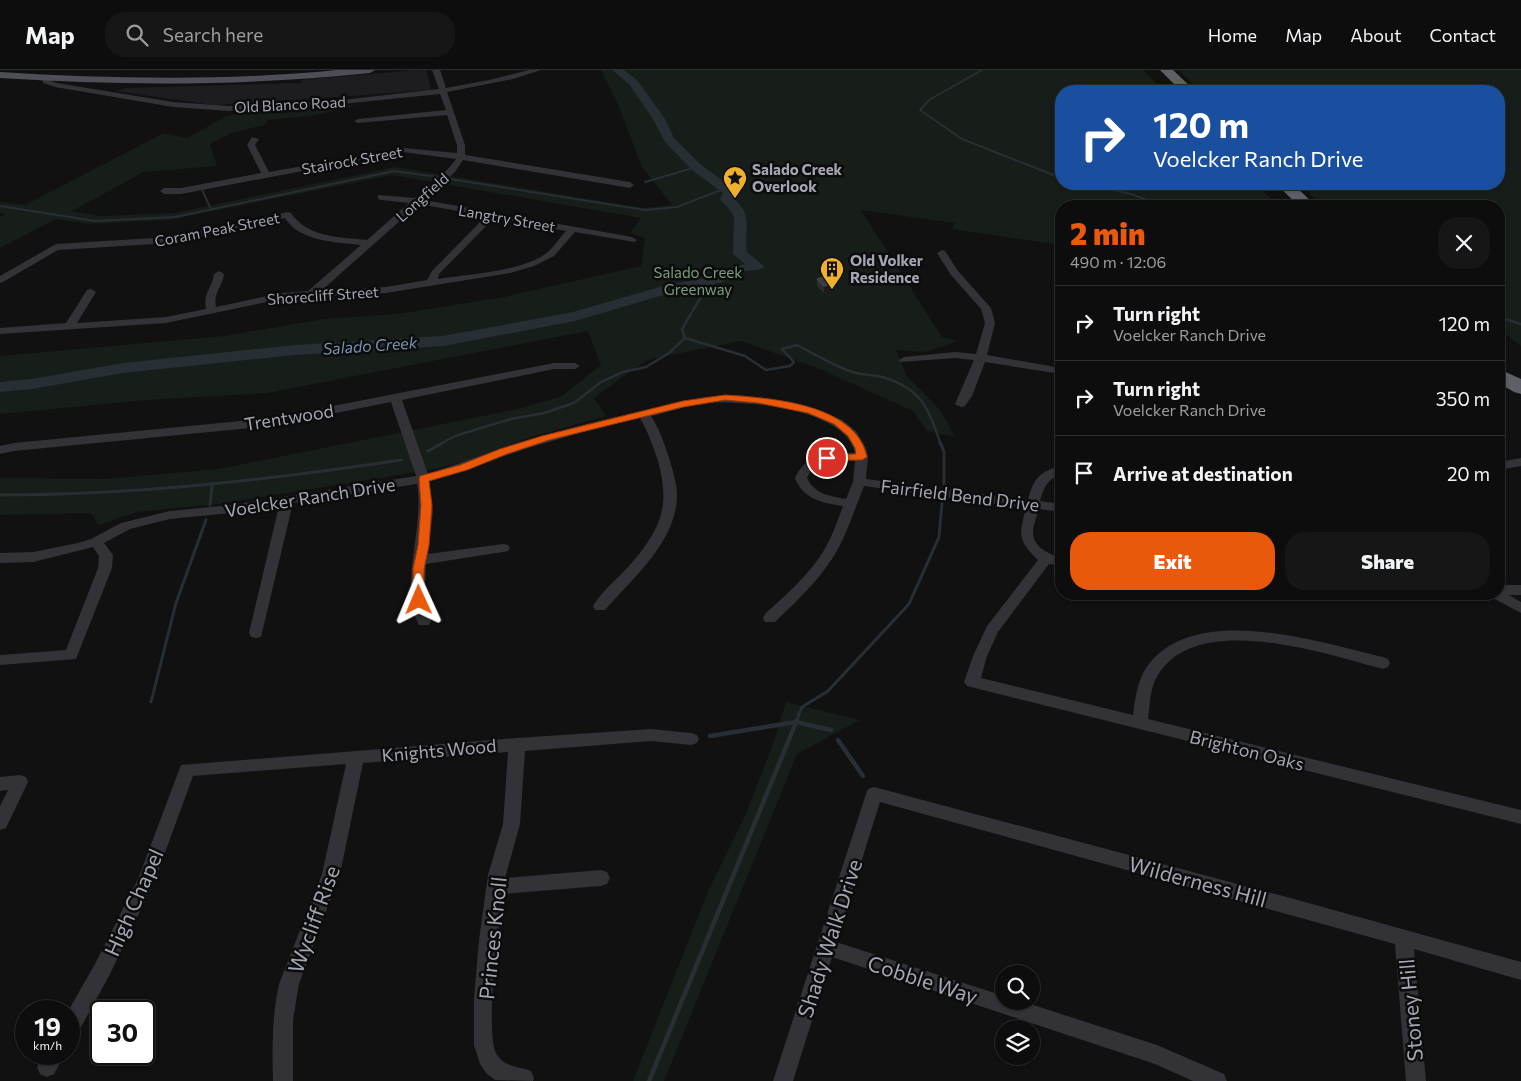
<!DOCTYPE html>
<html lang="en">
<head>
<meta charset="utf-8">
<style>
  :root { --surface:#0d0d0e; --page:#161617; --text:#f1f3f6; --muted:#9a9c9e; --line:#2d2d2e; --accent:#ea580c }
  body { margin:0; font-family:Commissioner,sans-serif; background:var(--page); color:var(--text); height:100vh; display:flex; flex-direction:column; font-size:19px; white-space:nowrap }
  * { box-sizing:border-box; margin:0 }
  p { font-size:16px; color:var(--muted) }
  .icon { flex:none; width:28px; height:28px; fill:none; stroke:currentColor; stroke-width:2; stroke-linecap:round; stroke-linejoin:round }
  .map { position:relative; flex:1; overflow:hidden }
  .sheet { position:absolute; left:1055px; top:130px; width:450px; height:400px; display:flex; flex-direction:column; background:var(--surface); border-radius:20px; box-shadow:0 1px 4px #0004,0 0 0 1px var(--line) }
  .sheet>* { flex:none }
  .guide { position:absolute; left:1055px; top:15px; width:450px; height:105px; border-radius:20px; box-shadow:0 1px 4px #0004,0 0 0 1px var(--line); background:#1a4fa0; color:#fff; overflow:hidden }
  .fabs { position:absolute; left:995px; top:895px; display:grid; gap:10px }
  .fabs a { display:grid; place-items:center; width:45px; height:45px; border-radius:50%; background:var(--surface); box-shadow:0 1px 4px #0004,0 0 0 1px var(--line); font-size:25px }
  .speed { position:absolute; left:15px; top:930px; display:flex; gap:10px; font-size:25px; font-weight:700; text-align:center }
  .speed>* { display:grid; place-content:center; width:65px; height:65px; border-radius:50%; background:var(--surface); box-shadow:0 1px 4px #0004,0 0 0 1px var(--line); line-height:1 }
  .speed small { font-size:12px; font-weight:400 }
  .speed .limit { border:2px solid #111; border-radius:8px; background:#fff; color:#111 }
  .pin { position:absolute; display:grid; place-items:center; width:42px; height:42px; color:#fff; margin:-21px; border:2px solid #fff; border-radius:50%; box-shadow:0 1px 5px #0007 }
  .me { position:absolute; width:55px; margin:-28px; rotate:359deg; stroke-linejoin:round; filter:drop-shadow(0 0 4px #0008) }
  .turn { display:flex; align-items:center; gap:18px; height:105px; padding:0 15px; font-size:22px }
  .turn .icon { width:65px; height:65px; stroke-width:2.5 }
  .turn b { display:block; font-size:35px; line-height:42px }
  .round { display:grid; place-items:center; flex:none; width:52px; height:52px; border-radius:20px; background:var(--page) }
  .headline { display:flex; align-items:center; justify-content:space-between; height:85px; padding:0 15px }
  h1 { font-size:30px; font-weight:800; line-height:38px; color:var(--accent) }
  .action { display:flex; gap:10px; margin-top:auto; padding:10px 15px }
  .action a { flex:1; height:58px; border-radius:20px; background:var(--accent); color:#fff; font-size:20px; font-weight:800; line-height:58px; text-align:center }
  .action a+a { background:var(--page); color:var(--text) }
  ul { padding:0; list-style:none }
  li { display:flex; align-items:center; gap:15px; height:75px; padding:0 15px; border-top:1px solid var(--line) }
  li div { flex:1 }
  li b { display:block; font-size:19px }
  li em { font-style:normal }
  header { display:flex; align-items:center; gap:30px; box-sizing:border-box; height:70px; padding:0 25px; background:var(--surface); border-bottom:1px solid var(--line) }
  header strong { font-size:24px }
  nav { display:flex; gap:28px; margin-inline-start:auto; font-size:18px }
  .search { width:350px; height:45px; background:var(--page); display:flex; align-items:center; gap:12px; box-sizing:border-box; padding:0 18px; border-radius:20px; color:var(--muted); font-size:19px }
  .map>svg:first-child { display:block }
  .built { fill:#1d1d1f }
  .green { fill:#171d18 }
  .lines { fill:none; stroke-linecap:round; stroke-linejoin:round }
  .stream-far3 { stroke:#272f35; stroke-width:2 }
  .stream-far2 { stroke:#272f35; stroke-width:2.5 }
  .stream-far1 { stroke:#272f35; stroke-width:3 }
  .stream { stroke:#272f35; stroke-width:4.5 }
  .river { fill:#272f35; fill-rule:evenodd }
  .minor { fill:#323237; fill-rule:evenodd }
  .primary { fill:#4e4f56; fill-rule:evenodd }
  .motorway { fill:#5e6068; fill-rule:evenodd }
  .wall { fill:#2d2d30 }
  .shaded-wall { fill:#1c1c1e }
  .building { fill:#393a3e; stroke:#4a4b50 }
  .route { fill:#ea580c; stroke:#983908 }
  .labels { text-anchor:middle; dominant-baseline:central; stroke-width:5; stroke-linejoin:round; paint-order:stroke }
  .far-street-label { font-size:15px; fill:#a2a7b3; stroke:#0c0c0d }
  .far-poi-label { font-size:15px; font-weight:bold; fill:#a2a7b3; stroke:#0c0c0d; text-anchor:start }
  .far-park-label { font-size:15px; fill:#799e7c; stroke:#0c0c0d }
  .far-water-label { font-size:16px; font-style:italic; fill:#7894ae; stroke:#0c0c0d }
  .street-label { font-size:18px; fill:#a2a7b3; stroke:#0c0c0d }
  .near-street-label { font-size:21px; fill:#a2a7b3; stroke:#0c0c0d }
</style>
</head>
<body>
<header>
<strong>Map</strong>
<div class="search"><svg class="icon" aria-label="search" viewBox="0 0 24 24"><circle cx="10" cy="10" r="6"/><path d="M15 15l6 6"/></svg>Search here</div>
<nav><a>Home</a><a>Map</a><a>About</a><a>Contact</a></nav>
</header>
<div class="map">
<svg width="1521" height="1011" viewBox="0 0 1521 1011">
  <rect width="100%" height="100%" fill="#111112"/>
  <polygon class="built" points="416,0 426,0 431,20 258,33 214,35 115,21 126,18 302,13 302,10"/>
  <g class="green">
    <polygon points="601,0 1143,0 1164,21 1061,21 1061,114 1256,114 1278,136 1061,136 1061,175 952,159 955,153 861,140 942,267 957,271 945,276 924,282 896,280 907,306 941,341 955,367 927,361 913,341 820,299 741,271 651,289 632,300 594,328 606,346 531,367 470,390 430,400 219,434 136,442 99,455 91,443 0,445 0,408 106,409 219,399 518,339 562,326 601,295 588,261 267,323 146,330 0,344 0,286 224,266 324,249 398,244 504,227 641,196 645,168 630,163 641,148 392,105 169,150 90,154 56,149 0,178 0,147 5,144 0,143 0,132 25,135 164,63 187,68 229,45 359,35 311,46 268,50 264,55 231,63 210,74 217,96 144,102 72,141 101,146 175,143 395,97 643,138 672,135 642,97 619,37"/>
    <polygon points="1178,0 1521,0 1521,276 1499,259 1499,136 1323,136 1299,114 1499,114 1499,21 1200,21"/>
    <polygon points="786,632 860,650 797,684 664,1011 633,1011 709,819 745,746 773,674"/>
  </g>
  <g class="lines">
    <g class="stream-far3">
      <polyline points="982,0 929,30 920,40 962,69 1061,108"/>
      <polyline points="450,109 645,140 677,137 726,118"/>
      <polyline points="645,112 696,97"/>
      <polyline points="1085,114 1131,124 1164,136"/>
      <polyline points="202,120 211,139"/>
      <polyline points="0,136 95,151 175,147 394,101 438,107"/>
    </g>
    <g class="stream-far2">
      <polyline points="1499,247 1521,254"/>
      <path d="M685,268l60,18 21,14 24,-4 4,-4 -12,-13 15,-4c18,9 40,23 59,28 8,2 18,2 26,4 40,11 47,33 59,68"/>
      <polyline points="438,375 455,366 511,349 544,343 574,333 601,312 623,302 646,297 669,283 685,268 682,259 699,230 718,209"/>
    </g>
    <g class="stream-far1">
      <polyline points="941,374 944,382 944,414"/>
      <polyline points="428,381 441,374"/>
      <path d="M0,425c135,0 268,-15 401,-35"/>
      <polyline points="210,435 212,416"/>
      <polyline points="151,632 176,533 206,450"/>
      <polyline points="796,651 802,637 828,621 909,534 939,467 942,433"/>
    </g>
    <g class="stream">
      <polyline points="710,666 796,652 831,660"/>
      <polyline points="838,670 863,706"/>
      <polyline points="649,1011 797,650"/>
    </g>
    <path class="river" d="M612,0h12l13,10 28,39 9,19 26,26 34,25 2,3 -3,6c22,19 10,30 14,54l17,14 -2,3 -22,3 -17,10 -53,11 -95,28 -132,25 -148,9 -172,18 -91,16 -32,3v-10l32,-3 91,-16 172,-18 148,-9 130,-24 90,-26 51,-10 15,-8 16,-4 -12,-10 1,-37 -4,-7 -10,-11 3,-6 -31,-23 -27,-28 -12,-23 -24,-35z"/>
    <g class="minor">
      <path d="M432,0h8l6,18 43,-8 40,-10h12l-28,9 -66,13 18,53v10l165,27 4,3 -4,3 -167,-28 -8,12 -31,28 208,37 5,3 -2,2 -60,-10 -21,24 -20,10 -24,7 -124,20 -105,6 -115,24 -166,11v-6l66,-5 21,-33 4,-1 5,3 -19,31 89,-6 40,-8c-3,-17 6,-20 8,-35l5,-3 5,3c-2,14 -11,18 -8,33l65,-14 27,-2 53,-46c-25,-3 -61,-3 -76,-27l-115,25 -112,7 -55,32 -3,1v-7l56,-32 114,-7 118,-25 3,1c17,25 49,24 76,27l42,-37 -28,-3 -3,-1v-4l37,3 34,-30 7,-9 -53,-7 -222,42h-17l-4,-3 4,-3h17l80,-15 -14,-28 5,-8 7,2 -4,6 14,27 134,-24 54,5v-8l-10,-30 -89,8 -4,-2 4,-2 88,-9 -6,-16 -98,10 -113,7 -56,-4 -118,-20 -12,-4 -1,-7h6l1,4 8,3 116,19 56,4 113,-6 97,-11zM419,134l67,12 -54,55 -5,9 -41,7 -65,4zM494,148l72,13c-6,6 -11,15 -18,21 -25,20 -79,22 -110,27l1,-5z"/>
      <polygon points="942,180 945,181 958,201 991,238 995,253 987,285 1061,298 1061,304 985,292 972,326 965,336 961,337 955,334 974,290 955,288 900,292 899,290 904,287 955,282 976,284 985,253 981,239 951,205 937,183"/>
      <path d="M554,293h21l5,3 -5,3h-21l-152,31 26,74 92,-32 70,-19 115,-26 36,-2 70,13 31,12 14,11 10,17 2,9 -2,22 162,21c5,-21 12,-29 33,-34v8c-14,6 -17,13 -21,27l21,3v8l-22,-3c-2,7 -6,16 -6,24 0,14 17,22 28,24v8l-12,-1 -51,68 -11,24 -6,22 152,37c2,-15 4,-33 13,-47 46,-68 173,-26 237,-11l5,2 2,4 -2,4 -5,2c-57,-15 -186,-59 -225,6 -8,12 -8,30 -10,44l373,91v14l-554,-138 -3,-4 9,-26 14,-30 51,-66c-21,-21 -19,-25 -12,-52l-162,-22c-7,18 -13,35 -21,53 -15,33 -42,58 -68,83h-10l-2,-4 2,-4c24,-22 51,-45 65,-75 5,-11 9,-22 13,-33 -21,-3 -40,-7 -48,-28 12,-26 34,-25 60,-25 -10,-45 -110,-53 -148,-50 -19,2 -38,9 -56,13 9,14 14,29 19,45 3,11 7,23 7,34 0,46 -44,83 -72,115h-10l-2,-4c9,-15 24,-27 36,-40 31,-36 42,-58 29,-105 -5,-15 -10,-29 -18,-43l-43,10 -69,20 -99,33 4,30 -5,43 75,-10 5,1 2,3 -2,3 -5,1 -77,12 -1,24 6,33 -2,4h-10c-21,-37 6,-98 -2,-141l-124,19 -32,134 -5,1 -5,-1 -2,-4 30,-127 -48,7 -61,6 -40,10 -26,14 9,12 -1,13 -36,91 -76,6v-10l66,-5 32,-82 1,-12 -6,-9 -60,15 -33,1v-10l33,-1 45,-9 13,-4 30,-16 49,-12 61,-6 185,-29 -25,-74 -120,24 -257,25 -14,3v-8l14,-3 257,-25zM827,391h28l-2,21 -7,17c-16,-3 -32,-5 -39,-21 4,-9 10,-14 20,-17z"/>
      <polygon points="1521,388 1521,396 1499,400 1499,392"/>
      <polygon points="1499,515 1521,515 1521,525 1509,525 1521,532 1521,543 1491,527 1489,524 1499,524"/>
      <path d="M651,659l40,4 6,2 2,4 -2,4 -6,2 -40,-4 -126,10 -5,73 -15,54 96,-8 6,2 3,6 -3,6 -6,2 -98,8c-4,28 -19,142 -6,161 9,13 22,11 34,16l3,7 -1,3 -38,-1 -8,-6 -7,-10 -6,-19v-47l5,-58 9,-65 15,-51 5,-72 -145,11 -23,111 -41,110 -6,36v61h-20c-1,-33 -1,-65 6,-97l43,-110 24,-110 -153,12 -38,104 -46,96 -33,60 -7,3 -1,-28 27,-47 43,-85 43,-114 336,-27z"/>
      <polygon points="20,705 26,707 28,712 6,758 0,760 0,736 8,720 0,721 0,707"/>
      <polygon points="874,717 1294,829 1521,892 1521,910 1414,879 1426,1011 1406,1011 1395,874 880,732 836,872 1004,926 1004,931 1021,931 1157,975 1224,1004 1227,1011 1193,1011 1155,994 832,887 793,1011 773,1011 866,724 868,719"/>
      <polygon points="44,984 65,984 54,1004 47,1007 40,1004 37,997"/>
    </g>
    <path class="primary" d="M337,0h38l-5,3c-124,13 -246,13 -370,5v-6c112,7 225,9 337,-2z"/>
    <g class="motorway">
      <polygon points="1160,0 1173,0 1195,21 1181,21"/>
      <polygon points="1276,114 1293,114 1316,136 1299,136"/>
      <polygon points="1499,299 1521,309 1521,324 1514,322 1499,313"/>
    </g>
  </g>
  <polygon class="wall" points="817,209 834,213 834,221 824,223 817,216"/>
  <polygon class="shaded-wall" points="834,213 834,221 824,223 824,216"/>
  <polygon class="building" points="827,206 834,213 824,216 817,209"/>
  <path class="route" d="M725,325c44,3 131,8 142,62l-5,3h-39l-1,-2 5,-3 29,-1 -1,-6 -7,-12 -14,-12 -26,-11 -50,-10 -33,-3 -42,7 -134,33 -42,14 -40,16 -38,11 3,24 -3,40 -5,24v31l-1,2h-8l-2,-2v-31l5,-24 3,-40 -2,-26 1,-3 40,-11 40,-16 42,-13 141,-35z"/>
  <defs>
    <g id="sight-pin" transform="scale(1.25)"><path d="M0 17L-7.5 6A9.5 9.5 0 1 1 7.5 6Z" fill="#efb02b" stroke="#0c0c0d"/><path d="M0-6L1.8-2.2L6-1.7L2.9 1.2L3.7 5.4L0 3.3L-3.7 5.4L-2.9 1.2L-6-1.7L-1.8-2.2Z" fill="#111"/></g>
    <g id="building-pin" transform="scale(1.25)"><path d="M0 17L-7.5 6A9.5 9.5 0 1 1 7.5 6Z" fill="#efb02b" stroke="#0c0c0d"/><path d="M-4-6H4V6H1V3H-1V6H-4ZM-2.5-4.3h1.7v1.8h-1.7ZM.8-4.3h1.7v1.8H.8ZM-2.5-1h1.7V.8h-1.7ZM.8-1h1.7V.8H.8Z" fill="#111"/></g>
  </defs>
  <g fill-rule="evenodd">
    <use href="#sight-pin" x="735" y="108"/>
    <use href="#building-pin" x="832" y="199"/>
  </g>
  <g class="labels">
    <g class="far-street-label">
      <text transform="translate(290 34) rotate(-3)">Old Blanco Road</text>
      <text transform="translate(352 90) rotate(-10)">Stairock Street</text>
      <text transform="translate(422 127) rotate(-42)">Longfield</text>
      <text transform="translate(507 148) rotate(10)">Langtry Street</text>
      <text transform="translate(217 159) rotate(-11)">Coram Peak Street</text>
      <text transform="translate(323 225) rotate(-4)">Shorecliff Street</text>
    </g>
    <g class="far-poi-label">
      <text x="752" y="99">Salado Creek<tspan x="752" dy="17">Overlook</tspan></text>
      <text x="850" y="190">Old Volker<tspan x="850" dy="17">Residence</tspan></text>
    </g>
    <g class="far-park-label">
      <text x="698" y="202">Salado Creek<tspan x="698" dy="17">Greenway</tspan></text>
    </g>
    <g class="far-water-label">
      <text transform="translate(370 275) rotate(-4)">Salado Creek</text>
    </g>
    <g class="street-label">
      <text transform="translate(289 347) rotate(-9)">Trentwood</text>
      <text transform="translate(960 425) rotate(7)">Fairfield Bend Drive</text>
      <text transform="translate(310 427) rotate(-9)">Voelcker Ranch Drive</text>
      <text transform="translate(439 680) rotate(-5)">Knights Wood</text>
      <text transform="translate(1247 680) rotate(14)">Brighton Oaks</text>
    </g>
    <g class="near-street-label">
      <text transform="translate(1198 811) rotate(15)">Wilderness Hill</text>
      <text transform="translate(133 832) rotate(-66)">High Chapel</text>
      <text transform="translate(313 849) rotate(-70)">Wycliff Rise</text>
      <text transform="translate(492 868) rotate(-84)">Princes Knoll</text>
      <text transform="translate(829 868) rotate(-72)">Shady Walk Drive</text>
      <text transform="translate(923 909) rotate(18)">Cobble Way</text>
      <text transform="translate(1410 940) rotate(-95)">Stoney Hill</text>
    </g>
  </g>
</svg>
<div class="fabs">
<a><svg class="icon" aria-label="search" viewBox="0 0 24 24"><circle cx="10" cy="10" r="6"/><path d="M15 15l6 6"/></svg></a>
<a><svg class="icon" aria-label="layers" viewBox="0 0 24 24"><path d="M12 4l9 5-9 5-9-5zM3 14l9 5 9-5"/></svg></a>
</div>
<div class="speed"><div>19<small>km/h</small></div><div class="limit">30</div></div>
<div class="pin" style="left:827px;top:388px;background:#d93025"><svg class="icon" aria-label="arrive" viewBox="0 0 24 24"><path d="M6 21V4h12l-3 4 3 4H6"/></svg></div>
<svg class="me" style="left:419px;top:530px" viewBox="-20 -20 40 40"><path d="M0-17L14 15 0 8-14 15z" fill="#ea580c" stroke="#fff" stroke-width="4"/></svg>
<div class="guide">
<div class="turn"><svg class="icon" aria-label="right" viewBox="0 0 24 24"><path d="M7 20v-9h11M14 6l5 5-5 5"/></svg><div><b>120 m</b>Voelcker Ranch Drive</div></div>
</div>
<section class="sheet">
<div class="headline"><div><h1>2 min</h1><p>490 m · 12:06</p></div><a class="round"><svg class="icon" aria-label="close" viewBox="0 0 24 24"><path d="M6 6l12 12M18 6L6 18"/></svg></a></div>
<ul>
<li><svg class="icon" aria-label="right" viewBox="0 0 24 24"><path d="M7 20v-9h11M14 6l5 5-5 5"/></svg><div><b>Turn right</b><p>Voelcker Ranch Drive</p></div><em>120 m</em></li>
<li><svg class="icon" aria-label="right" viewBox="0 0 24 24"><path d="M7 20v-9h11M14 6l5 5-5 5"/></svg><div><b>Turn right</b><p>Voelcker Ranch Drive</p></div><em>350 m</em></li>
<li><svg class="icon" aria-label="arrive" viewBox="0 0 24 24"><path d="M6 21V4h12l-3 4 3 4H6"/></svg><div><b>Arrive at destination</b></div><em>20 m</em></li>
</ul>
<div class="action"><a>Exit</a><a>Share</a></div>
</section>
</div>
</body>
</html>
